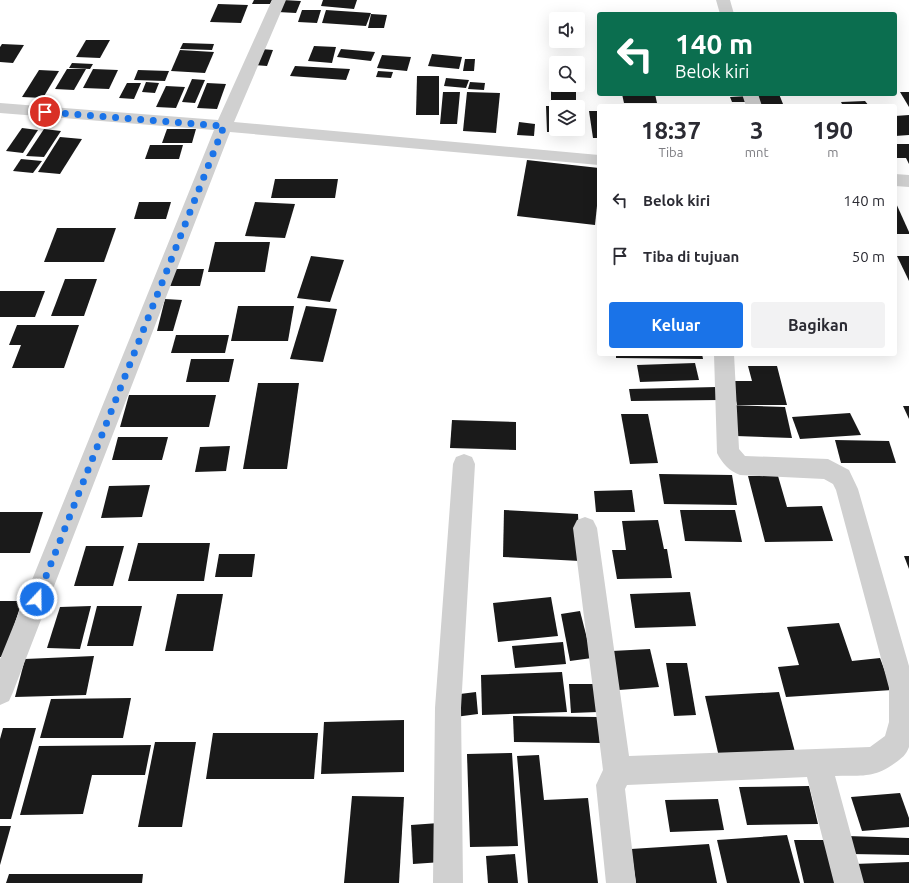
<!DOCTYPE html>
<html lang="id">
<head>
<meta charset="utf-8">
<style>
  :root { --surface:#fff; --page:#f2f2f3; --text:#2b2b33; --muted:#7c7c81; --accent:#1a73e8 }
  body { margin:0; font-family:Ubuntu,sans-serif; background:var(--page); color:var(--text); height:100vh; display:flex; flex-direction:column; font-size:15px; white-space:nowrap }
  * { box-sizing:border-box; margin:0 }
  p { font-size:13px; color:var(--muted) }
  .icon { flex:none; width:22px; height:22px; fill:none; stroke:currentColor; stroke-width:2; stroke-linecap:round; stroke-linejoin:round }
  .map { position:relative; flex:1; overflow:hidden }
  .side { position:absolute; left:597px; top:104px; width:300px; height:252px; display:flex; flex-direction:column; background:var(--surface); border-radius:4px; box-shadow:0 4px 16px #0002 }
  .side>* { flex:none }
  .hud { position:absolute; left:597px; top:12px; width:300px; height:84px; border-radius:4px; box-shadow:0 4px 16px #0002; background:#0b6e4f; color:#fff; overflow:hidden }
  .tools { position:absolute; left:549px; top:12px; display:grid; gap:8px }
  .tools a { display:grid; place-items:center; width:36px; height:36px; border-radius:4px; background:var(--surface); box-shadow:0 4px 16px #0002; font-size:20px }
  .pin { position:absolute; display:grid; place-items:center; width:34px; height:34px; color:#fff; margin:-17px; border:2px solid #fff; border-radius:50%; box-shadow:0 1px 4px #0007 }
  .me { position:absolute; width:44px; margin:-22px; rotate:21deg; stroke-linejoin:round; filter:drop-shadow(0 0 3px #0008) }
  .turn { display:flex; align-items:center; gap:14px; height:84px; padding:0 12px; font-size:18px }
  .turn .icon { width:52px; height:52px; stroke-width:2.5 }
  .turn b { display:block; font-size:28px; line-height:34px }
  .eta { display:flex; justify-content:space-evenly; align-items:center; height:68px; text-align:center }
  .eta b { font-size:24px; font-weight:600; line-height:28px }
  .action { display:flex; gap:8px; margin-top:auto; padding:8px 12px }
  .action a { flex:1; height:46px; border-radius:4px; background:var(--accent); color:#fff; font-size:16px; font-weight:600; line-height:46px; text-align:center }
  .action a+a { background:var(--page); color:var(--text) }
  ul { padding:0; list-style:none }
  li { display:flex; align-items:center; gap:12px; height:56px; padding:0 12px }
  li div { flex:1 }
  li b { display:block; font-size:15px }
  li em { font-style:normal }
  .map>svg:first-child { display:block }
  .building { fill:#1a1a1a }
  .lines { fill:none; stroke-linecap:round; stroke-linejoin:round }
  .street { fill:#d0d0d0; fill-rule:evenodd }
  .route { stroke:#1a73e8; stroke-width:7; stroke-dasharray:0 12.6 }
</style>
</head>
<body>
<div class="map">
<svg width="909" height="883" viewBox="0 0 909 883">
  <rect width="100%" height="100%" fill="#fff"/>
  <g class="building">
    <polygon points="254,0 272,0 270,4 252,4"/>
    <polygon points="283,0 301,1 296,13 278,12"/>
    <polygon points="323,0 357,0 354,9 321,6"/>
    <polygon points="218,4 248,5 241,23 210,22"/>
    <polygon points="302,10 321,10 317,23 298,22"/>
    <polygon points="326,10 371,13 366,26 322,23"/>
    <polygon points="371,14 387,15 384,28 368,28"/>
    <polygon points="86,40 110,40 100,58 76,57"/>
    <polygon points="183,43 214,44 212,50 180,49"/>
    <polygon points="2,44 24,45 13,63 0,62 0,47"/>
    <polygon points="314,46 336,47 332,63 308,61"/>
    <polygon points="261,49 273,50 267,66 254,65"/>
    <polygon points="341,49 375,52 371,61 337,57"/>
    <polygon points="180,50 214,52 205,73 171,71"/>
    <polygon points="432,54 462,57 459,69 428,66"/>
    <polygon points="382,55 411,57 407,71 377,68"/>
    <polygon points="465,59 475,59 474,71 463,71"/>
    <polygon points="72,63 93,64 90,69 69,68"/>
    <polygon points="295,66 350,69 346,80 290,76"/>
    <polygon points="551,67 556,67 556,85 576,85 576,100 551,100"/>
    <polygon points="67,69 86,69 74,90 55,89"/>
    <polygon points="93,69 118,70 109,89 83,88"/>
    <polygon points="39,70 59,71 43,98 22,97"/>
    <polygon points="138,70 169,71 165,81 134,80"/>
    <polygon points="378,71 393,72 391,78 376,77"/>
    <polygon points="417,76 439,76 439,115 416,115"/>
    <polygon points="446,78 469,80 466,88 444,86"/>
    <polygon points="192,79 205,80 195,103 182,102"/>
    <polygon points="146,82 159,83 155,93 142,92"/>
    <polygon points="470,82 485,83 484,90 468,89"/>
    <polygon points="127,83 141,83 134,99 119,98"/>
    <polygon points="207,83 226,84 217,109 197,108"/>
    <polygon points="166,86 185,87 176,108 156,107"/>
    <polygon points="443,92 460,92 457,124 440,124"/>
    <polygon points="467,92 500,93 496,133 463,131"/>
    <polygon points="900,92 909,92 909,107"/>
    <polygon points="622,94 655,94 657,103 624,103"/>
    <polygon points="755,94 779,94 783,104 759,104"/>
    <polygon points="749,96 751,102 732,102 730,97"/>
    <polygon points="865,101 869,106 843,106 841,102"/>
    <polygon points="719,104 720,106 691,106 690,105"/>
    <polygon points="546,106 556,106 556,129 578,129 578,106 582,106 584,132 547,132"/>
    <polygon points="589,111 599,111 599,138 593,138"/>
    <polygon points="909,115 909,135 895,136 895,116"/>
    <polygon points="519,122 535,124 534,136 517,135"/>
    <polygon points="22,128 38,130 23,153 6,151"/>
    <polygon points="44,129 61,131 44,157 26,156"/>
    <polygon points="167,129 196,129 192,143 162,143"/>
    <polygon points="60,137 82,139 60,174 38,172"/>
    <polygon points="895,144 909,144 909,164 906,158 895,158"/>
    <polygon points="150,145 183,145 179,159 145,159"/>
    <polygon points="21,159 42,161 33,173 13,171"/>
    <polygon points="527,160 599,168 599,187 595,225 517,216"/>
    <polygon points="275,179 338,179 335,198 271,198"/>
    <polygon points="895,201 909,232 909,234 895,234"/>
    <polygon points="139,202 171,202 166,219 134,219"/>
    <polygon points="255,202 295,204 285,238 245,236"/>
    <polygon points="57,228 116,228 104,262 44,262"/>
    <polygon points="215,242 270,242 265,272 208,272"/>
    <polygon points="311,256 344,260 330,302 297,298"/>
    <polygon points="897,256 909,256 909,281"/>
    <polygon points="174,269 204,269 200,286 170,286"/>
    <polygon points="65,279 97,279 84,316 51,316"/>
    <polygon points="0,291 45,291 35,317 0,317"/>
    <polygon points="165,299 182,300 173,331 157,331"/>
    <polygon points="238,306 294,306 288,341 231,341"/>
    <polygon points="306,306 337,309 323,362 290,359"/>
    <polygon points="17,325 79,325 64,368 12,368 21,345 9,345"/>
    <polygon points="176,335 229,335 225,353 171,353"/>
    <polygon points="616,354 702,354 703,359 616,358"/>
    <polygon points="191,359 234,359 229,382 186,382"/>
    <polygon points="695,363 699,380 640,382 637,365"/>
    <polygon points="748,366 777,366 787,405 737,405 731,381 752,381"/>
    <polygon points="258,383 299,383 287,469 243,469"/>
    <polygon points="717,387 720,400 631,401 629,389"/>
    <polygon points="129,395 216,395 209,427 120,427"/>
    <polygon points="730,405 785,407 792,438 736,436"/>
    <polygon points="903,406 909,406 909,419"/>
    <polygon points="850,413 861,435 800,439 792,417"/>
    <polygon points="621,414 648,414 658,463 630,464"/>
    <polygon points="452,420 516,422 516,450 450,448"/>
    <polygon points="118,437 168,437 162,460 112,460"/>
    <polygon points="835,440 889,441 896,463 841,463"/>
    <polygon points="230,446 226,471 195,472 200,447"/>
    <polygon points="659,474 732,475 737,505 664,504"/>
    <polygon points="748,476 778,476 787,507 822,506 833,541 765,542"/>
    <polygon points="150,485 142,517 101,518 109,486"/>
    <polygon points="632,490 635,512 596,512 594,491"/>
    <polygon points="504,510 578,514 580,561 503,557"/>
    <polygon points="680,510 735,510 742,542 685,541"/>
    <polygon points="0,512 43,512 30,553 0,553"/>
    <polygon points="658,520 664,549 667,549 672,578 617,579 612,550 626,550 622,521"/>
    <polygon points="138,543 210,543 204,581 128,581"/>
    <polygon points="86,546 124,546 113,586 74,586"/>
    <polygon points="219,554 255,554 252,577 215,577"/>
    <polygon points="904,556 909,556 909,569"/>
    <polygon points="690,592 696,626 635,628 630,594"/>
    <polygon points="177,594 223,594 213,651 165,651"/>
    <polygon points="551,597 558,636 498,642 493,603"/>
    <polygon points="0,601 22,601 4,657 0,657"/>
    <polygon points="91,606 80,649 47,648 60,607"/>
    <polygon points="97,606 142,606 133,646 87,646"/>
    <polygon points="580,611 592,658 570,661 561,614"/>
    <polygon points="839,623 852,661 880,658 892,690 786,697 778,667 799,665 787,627"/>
    <polygon points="563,642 566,664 515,668 512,646"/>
    <polygon points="650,649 659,687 619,690 612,651"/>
    <polygon points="94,656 86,695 15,697 25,659"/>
    <polygon points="666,663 687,663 696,715 674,716"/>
    <polygon points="562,672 567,712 482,715 481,675"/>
    <polygon points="569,684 595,684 598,712 571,713"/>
    <polygon points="476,692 478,714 455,717 452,695"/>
    <polygon points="779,692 795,752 719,757 705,696"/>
    <polygon points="131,698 123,738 40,738 51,699"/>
    <polygon points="513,716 598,717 600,743 514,742"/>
    <polygon points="404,720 404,772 321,774 324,722"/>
    <polygon points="3,728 36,728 11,819 0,819 0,739"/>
    <polygon points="213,733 318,733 314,779 206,779"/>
    <polygon points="155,742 196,742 182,827 138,827"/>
    <polygon points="151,745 145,775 92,775 83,814 20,815 39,746"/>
    <polygon points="512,753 518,846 470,847 467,754"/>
    <polygon points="539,755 544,800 588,798 598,883 528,883 517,756"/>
    <polygon points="809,786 818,824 747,825 739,787"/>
    <polygon points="900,793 909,818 909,827 862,831 851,797"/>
    <polygon points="352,796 404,797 399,883 344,883"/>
    <polygon points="718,799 724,830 670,832 665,800"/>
    <polygon points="439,823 442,862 413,864 411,825"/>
    <polygon points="0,826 11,826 0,865"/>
    <polygon points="787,835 800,883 727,883 717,840"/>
    <polygon points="847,836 909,838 909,855 851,854"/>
    <polygon points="794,840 831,840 842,883 804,883"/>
    <polygon points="709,844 717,883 636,883 631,849"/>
    <polygon points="515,854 518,883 488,883 486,856"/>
    <polygon points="909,862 909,883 859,883 854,864"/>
    <polygon points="9,874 143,874 142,883 6,883"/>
  </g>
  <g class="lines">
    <g class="street">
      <polygon points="272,0 286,0 234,122 599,155 599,165 230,132 13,692 9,701 0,705 0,659 214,130 0,113 0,103 218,120"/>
      <polygon points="716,0 730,0 734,14 720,14"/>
      <polygon points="742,94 758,94 762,106 746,106"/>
      <polygon points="895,174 909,175 909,187 895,186"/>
      <path d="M714,354h20l5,95 6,7 83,3 21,11 9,19 51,177v81c-3,8 -7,11 -14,16 -22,16 -35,12 -60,13l29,107h-30l-27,-106 -180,8 -2,4 11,94h-30l-10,-98 7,-15 -30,-242 4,-8 8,-3 8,3 4,8 32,228 241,-9 15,-11 4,-14v-34l-53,-198 -3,-6 -9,-5 -84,-4c-11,-4 -18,-12 -23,-22z"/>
      <polygon points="464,454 472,457 475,464 461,708 463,883 433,883 435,708 453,464 456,457"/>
    </g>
  </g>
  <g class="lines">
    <polyline class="route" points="37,599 224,126 45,112"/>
  </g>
</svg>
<div class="tools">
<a><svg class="icon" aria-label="sound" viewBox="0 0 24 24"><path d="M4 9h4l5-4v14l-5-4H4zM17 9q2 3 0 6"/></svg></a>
<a><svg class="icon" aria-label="search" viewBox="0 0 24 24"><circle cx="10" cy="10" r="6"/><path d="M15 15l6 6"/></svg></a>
<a><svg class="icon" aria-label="layers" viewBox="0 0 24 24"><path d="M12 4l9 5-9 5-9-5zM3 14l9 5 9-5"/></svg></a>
</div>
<div class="pin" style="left:45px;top:112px;background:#d93025"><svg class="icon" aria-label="arrive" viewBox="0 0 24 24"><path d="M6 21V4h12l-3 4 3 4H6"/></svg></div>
<svg class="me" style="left:37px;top:599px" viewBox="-20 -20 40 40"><circle r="17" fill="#1a73e8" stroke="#fff" stroke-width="3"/><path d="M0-11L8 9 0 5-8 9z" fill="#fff"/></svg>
<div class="hud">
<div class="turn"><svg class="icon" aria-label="left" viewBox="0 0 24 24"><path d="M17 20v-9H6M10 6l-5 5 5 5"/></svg><div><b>140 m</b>Belok kiri</div></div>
</div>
<section class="side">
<div class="eta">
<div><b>18:37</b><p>Tiba</p></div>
<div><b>3</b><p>mnt</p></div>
<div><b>190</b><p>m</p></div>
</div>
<ul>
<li><svg class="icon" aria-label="left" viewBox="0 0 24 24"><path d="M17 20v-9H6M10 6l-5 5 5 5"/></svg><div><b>Belok kiri</b></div><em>140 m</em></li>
<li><svg class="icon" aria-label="arrive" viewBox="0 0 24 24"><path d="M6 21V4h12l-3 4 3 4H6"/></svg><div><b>Tiba di tujuan</b></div><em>50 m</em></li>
</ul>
<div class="action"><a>Keluar</a><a>Bagikan</a></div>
</section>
</div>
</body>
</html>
